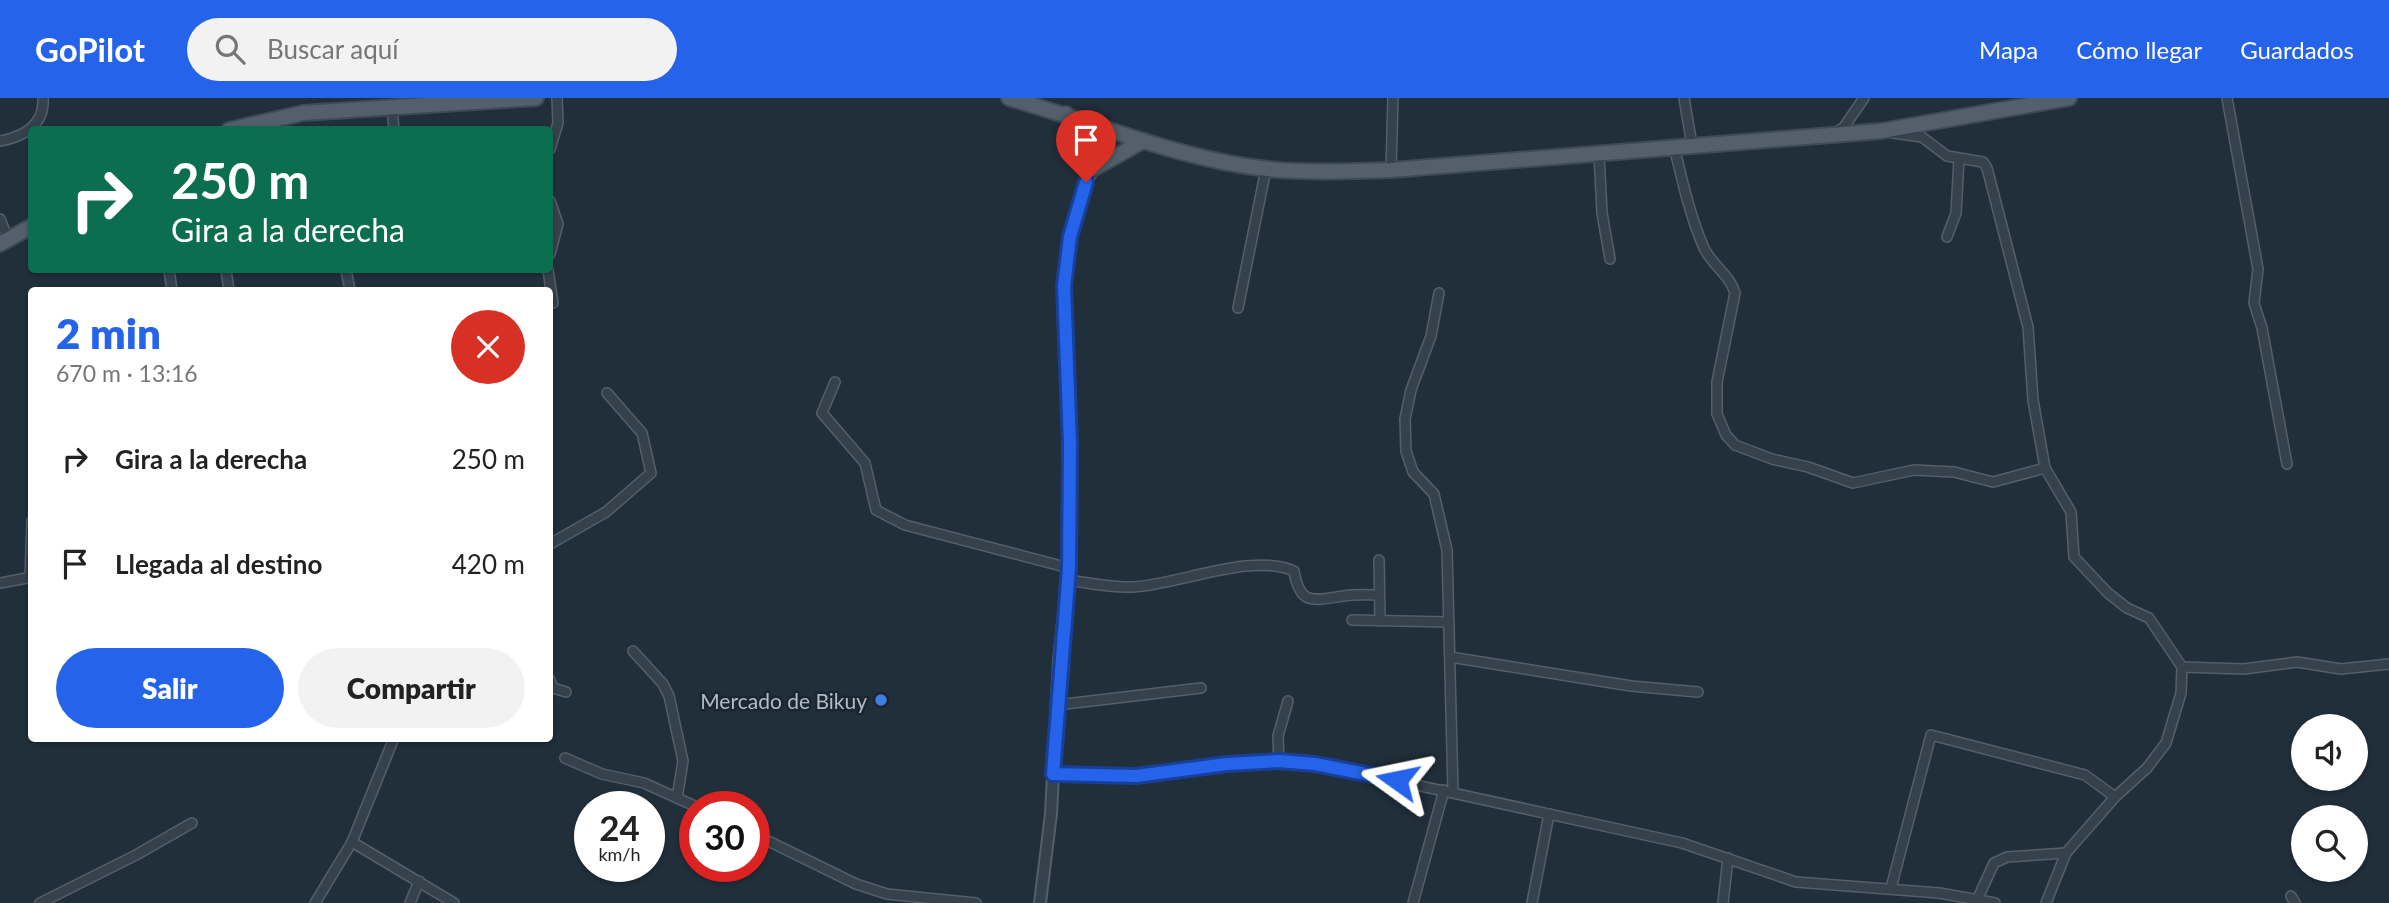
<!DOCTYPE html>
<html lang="es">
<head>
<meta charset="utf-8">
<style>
  :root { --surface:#fff; --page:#f2f2f2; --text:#222; --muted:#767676; --accent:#2563eb }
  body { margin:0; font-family:Lato,sans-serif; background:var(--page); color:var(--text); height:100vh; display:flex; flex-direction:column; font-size:26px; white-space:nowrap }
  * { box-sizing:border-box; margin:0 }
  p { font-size:23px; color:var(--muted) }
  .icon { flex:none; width:38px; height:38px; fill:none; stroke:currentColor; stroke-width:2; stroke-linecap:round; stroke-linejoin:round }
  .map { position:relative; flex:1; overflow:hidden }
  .sheet { position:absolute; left:28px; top:189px; width:525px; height:455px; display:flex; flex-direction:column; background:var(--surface); border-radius:7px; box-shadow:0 2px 5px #0004 }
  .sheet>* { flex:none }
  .guide { position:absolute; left:28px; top:28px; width:525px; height:147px; border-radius:7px; box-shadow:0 2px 5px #0004; background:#0b6e4f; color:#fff; overflow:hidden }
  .buttons { position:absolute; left:2291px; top:616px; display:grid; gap:14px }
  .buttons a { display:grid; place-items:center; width:77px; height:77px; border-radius:50%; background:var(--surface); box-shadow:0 2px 5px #0004; font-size:35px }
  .speed { position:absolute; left:574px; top:693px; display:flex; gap:14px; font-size:35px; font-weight:700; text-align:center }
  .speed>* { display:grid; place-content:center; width:91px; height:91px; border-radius:50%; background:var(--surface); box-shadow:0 2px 5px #0004; line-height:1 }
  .speed small { font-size:18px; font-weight:400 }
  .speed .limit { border:10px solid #d22; background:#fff; color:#111 }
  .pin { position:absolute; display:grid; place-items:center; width:60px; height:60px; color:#fff; margin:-72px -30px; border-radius:50% 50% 50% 0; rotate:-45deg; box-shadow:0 0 7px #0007 }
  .pin .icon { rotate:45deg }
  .me { position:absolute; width:77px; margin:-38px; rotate:282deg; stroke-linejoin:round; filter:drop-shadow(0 0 5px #0008) }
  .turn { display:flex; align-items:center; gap:24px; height:147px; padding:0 28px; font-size:32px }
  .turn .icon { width:91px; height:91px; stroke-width:2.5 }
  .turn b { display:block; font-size:49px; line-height:60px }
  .round { display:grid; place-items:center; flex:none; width:74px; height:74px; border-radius:37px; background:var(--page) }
  .summary { display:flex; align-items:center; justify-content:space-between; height:119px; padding:0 28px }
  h1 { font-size:42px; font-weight:800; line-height:52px; color:var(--accent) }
  .primary-button { display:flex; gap:14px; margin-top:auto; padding:14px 28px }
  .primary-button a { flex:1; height:80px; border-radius:42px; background:var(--accent); color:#fff; font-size:28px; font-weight:800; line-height:80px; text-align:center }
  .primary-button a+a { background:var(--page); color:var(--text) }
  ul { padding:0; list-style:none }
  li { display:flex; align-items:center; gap:21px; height:105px; padding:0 28px }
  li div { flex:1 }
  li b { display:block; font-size:26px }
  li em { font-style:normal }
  header { display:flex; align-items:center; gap:42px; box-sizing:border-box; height:98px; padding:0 35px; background:var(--accent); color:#fff }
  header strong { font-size:33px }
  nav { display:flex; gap:38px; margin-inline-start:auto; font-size:24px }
  .search { width:490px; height:63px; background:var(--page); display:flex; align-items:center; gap:18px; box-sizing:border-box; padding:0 24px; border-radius:38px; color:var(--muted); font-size:26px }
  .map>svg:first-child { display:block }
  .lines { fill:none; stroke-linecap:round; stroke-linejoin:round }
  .minor-casing { stroke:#535f69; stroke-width:12 }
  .tertiary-casing { stroke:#535f69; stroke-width:14 }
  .primary-casing { stroke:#3e4a54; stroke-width:18 }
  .minor { stroke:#35414b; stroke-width:9 }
  .tertiary { stroke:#35414b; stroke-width:10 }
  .primary { stroke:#53606b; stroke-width:14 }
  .route-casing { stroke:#184099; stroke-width:18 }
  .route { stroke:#2563eb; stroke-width:12 }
  .shop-dot { fill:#3f7fe0; stroke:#1a2630; stroke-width:2.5 }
  .labels { text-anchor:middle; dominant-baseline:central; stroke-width:5; stroke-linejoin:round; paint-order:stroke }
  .poi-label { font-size:21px; fill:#b0bcc7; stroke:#1a2630; text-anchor:end }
</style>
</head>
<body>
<header>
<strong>GoPilot</strong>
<div class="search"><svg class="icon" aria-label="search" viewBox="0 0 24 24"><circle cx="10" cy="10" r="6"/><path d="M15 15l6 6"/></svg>Buscar aquí</div>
<nav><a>Mapa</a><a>Cómo llegar</a><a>Guardados</a></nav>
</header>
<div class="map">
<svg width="2389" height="805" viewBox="0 0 2389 805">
  <rect width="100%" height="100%" fill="#212f3b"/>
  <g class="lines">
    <g class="minor-casing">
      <g id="minor">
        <polyline points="1684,0 1692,47"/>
        <polyline points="2227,0 2258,171 2254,205 2262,230 2287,366"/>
        <polyline points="392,9 394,32"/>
        <polyline points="1837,34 1844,29 1864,0"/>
        <polyline points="1893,35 1922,39 1947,58 1983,64 1987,70 2028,229 2033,302 2045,370 2071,414 2074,459 2108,495 2127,510 2149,520 2182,569 2181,595 2166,645 2147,670 2115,699 2066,755 2046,805"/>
        <path d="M0,43c23,-4 45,-16 43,-43"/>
        <path d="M1674,48c8,34 16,70 30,102 8,17 26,27 31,45l-18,89v32l9,21 9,10 37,14 36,8 45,16 61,-13 40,2 39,10 52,-14"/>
        <polyline points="550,51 558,25 557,0"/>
        <polyline points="1599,55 1602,115 1610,161"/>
        <polyline points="1391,72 1393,0"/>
        <polyline points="550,103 558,126 550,156"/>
        <polyline points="0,121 8,141"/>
        <polyline points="1947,139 1956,115 1959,61"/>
        <polyline points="169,172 172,192"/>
        <polyline points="226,172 229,192"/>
        <polyline points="346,172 350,192"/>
        <polyline points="548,172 553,205"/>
        <polyline points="1439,195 1431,238 1411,292 1405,321 1406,353 1413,374 1434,396 1447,452 1453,694"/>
        <polyline points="1238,210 1266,71"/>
        <polyline points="835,284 822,315 865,365 876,412 905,427 1069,470"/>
        <polyline points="550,446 606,414 651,375 642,335 607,295"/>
        <polyline points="1379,462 1380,522"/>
        <polyline points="30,479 32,423"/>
        <path d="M1068,482c21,3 44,8 65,7 45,-2 119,-35 161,-16 6,36 20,29 50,25 11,-2 23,-1 35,-1"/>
        <polyline points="0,485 32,479"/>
        <polyline points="1352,522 1449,524"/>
        <polyline points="633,553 663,586 669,598 683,663 677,700"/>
        <polyline points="1450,559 1631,588 1698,594"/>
        <polyline points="2182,569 2244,571 2297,564 2341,571 2389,566"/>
        <polyline points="550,582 553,590 566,594"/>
        <polyline points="1057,607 1201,590"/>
        <polyline points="565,660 602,676 644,685 697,709"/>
        <polyline points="1279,663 1278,638 1288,603"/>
        <polyline points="1053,676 1136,678 1227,666 1315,665 1682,745 1796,784 1939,795 1995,805"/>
        <polyline points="754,736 856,786 887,796 976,805"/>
        <polyline points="352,744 454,805"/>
        <polyline points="1891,790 1931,637 2085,677 2115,699"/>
        <polyline points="2291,798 2295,805"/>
        <polyline points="1978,800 1994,765 2007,759 2066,755"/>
        <polyline points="40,805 136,757 192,725"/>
        <polyline points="315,805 352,744 394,640"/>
        <polyline points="410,805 419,783"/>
        <polyline points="1413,805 1444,692"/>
        <polyline points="1532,805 1549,716"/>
        <polyline points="1723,805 1728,760"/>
      </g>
    </g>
    <g class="tertiary-casing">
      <g id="tertiary">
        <polyline points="1090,58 1100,27"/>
        <polyline points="1040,805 1051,716 1059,562 1069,470 1069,295 1064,188 1070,139 1086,84 1102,57 1109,30"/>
      </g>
    </g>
    <g class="primary-casing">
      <g id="primary">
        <path d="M1009,0c84,24 172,62 259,71 40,4 82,2 123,1l490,-39 188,-33"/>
        <polyline points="1066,16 1083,36 1088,68"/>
        <polyline points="229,32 303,15 536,0"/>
        <polyline points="1093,71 1143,43"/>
        <polyline points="0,146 32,128"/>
      </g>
    </g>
    <use href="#minor" class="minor"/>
    <use href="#tertiary" class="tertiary"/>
    <use href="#primary" class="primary"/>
  </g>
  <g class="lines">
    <g class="route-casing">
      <polyline id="route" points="1086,84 1070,139 1064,188 1070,346 1069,470 1053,676 1136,678 1227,666 1279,663 1315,666 1397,682"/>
    </g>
    <use href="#route" class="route"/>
  </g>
  <circle class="shop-dot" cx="881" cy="602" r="7"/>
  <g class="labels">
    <g class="poi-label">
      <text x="867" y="602">Mercado de Bikuy</text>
    </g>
  </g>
</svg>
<div class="buttons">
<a><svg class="icon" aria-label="sound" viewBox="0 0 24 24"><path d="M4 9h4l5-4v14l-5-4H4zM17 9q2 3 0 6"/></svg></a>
<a><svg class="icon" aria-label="search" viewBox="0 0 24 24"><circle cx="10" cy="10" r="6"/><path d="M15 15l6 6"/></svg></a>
</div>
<div class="speed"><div>24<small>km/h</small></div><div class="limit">30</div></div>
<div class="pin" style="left:1086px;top:84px;background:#d93025"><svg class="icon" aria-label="arrive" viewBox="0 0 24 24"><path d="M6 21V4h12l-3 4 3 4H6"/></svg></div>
<svg class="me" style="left:1397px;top:682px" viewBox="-20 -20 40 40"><path d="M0-17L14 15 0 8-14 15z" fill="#2563eb" stroke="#fff" stroke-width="4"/></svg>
<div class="guide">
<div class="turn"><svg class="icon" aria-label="right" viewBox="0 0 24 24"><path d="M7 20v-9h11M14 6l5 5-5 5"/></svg><div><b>250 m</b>Gira a la derecha</div></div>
</div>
<section class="sheet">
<div class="summary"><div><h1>2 min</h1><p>670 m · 13:16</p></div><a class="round" style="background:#d93025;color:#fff"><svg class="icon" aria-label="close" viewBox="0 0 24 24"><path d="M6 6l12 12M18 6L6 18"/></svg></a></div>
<ul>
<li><svg class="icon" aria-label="right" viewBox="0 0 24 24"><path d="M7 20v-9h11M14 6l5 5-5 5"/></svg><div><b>Gira a la derecha</b></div><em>250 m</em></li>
<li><svg class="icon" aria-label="arrive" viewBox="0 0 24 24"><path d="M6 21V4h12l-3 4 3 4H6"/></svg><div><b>Llegada al destino</b></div><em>420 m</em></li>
</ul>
<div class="primary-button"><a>Salir</a><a>Compartir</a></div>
</section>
</div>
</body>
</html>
